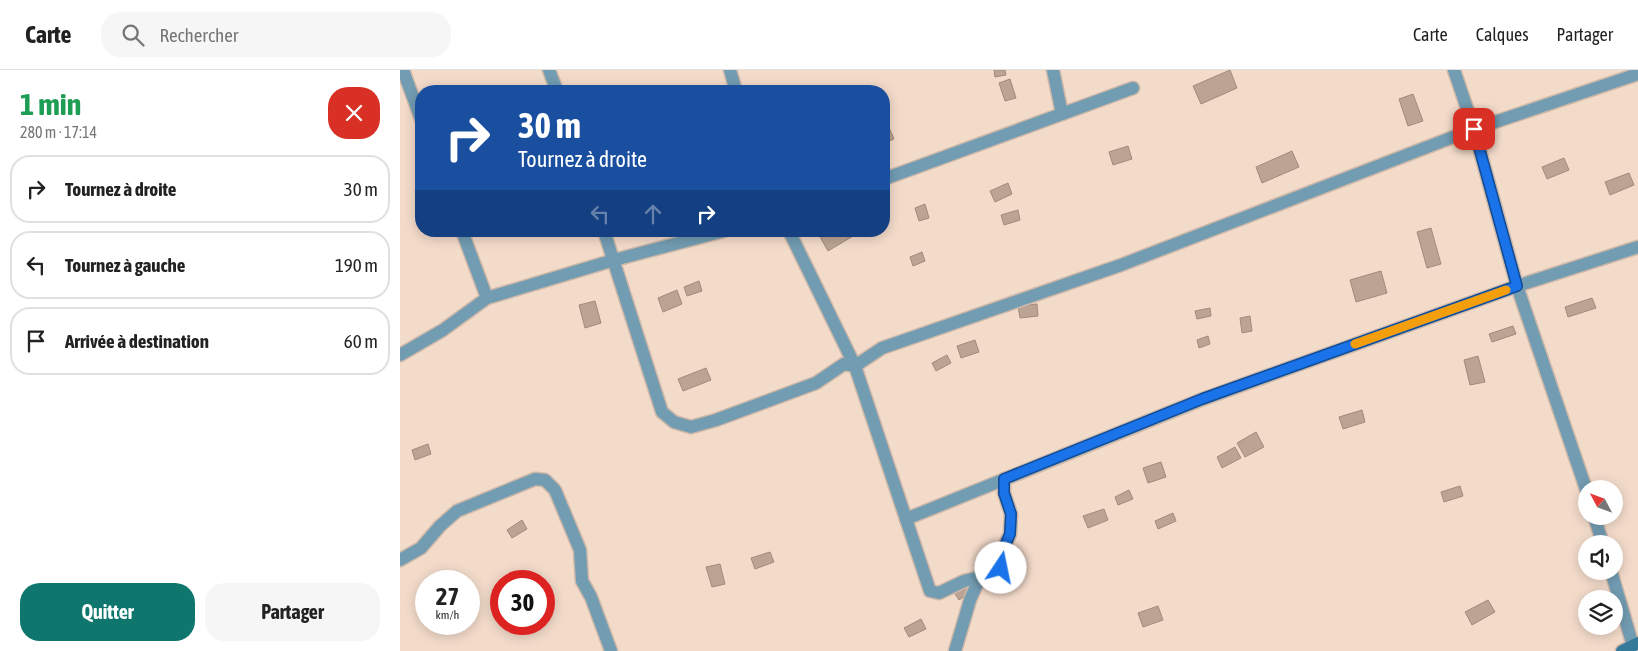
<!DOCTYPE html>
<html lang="fr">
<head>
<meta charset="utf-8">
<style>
  :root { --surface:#fff; --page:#f6f6f6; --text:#222; --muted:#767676; --line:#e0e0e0; --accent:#0f766e }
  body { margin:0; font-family:"Asap Condensed",sans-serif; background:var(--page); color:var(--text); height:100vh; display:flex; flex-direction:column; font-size:19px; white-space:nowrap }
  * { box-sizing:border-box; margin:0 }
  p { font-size:16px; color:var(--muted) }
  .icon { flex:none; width:28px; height:28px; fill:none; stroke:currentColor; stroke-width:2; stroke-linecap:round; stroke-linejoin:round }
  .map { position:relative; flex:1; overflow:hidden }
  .sheet { display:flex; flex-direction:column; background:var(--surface); width:400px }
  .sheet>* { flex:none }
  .banner { position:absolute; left:15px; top:15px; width:475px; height:152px; border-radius:20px; box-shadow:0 2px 12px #0003; background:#1a4fa0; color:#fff; overflow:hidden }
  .needle { width:32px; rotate:311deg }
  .fabs { position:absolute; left:1178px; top:410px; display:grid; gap:10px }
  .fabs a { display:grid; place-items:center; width:45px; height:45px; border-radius:50%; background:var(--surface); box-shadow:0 2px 12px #0003; font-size:25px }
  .speed { position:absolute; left:15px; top:500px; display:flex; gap:10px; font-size:25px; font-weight:700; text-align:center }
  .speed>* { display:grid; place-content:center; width:65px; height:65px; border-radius:50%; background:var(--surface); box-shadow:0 2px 12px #0003; line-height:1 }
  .speed small { font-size:12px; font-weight:400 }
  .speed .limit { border:8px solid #d22; background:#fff; color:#111 }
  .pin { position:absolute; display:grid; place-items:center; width:42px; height:42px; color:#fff; margin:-21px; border-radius:10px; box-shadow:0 2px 8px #0006 }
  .me { position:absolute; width:55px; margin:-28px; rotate:11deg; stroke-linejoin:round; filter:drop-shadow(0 0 4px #0008) }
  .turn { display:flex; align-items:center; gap:18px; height:105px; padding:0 20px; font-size:22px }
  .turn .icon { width:65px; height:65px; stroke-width:2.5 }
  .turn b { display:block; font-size:35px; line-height:42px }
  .lanes { display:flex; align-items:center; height:48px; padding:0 20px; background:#0003; justify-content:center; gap:25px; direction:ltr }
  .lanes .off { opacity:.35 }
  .round { display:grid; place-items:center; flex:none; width:52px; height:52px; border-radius:20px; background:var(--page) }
  .summary { display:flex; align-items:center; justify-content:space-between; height:85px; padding:0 20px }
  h1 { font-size:30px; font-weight:700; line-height:38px; color:#1e9e55 }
  .cta { display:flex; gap:10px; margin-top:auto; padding:10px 20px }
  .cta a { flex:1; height:58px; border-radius:20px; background:var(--accent); color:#fff; font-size:20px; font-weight:700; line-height:58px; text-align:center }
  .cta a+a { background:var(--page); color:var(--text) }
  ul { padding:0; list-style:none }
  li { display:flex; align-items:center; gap:15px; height:68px; margin:0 10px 8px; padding:0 10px; border:2px solid var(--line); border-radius:20px }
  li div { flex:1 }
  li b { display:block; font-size:19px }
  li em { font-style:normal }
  header { display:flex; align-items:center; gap:30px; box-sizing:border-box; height:70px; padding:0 25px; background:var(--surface); border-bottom:1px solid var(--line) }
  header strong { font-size:24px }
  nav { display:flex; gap:28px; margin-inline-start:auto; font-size:18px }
  .search { width:350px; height:45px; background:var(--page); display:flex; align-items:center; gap:12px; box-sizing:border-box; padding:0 18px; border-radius:20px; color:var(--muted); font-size:19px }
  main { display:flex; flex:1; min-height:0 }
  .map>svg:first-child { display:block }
  .building { fill:#bba494; stroke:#a18b7b }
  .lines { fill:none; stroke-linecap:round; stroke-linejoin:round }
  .minor-casing { stroke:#cdb8a9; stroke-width:15 }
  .secondary-casing { stroke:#cdb8a9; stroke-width:15 }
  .minor { stroke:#729cb2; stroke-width:12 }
  .secondary { stroke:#367a9a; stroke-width:12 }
  .route-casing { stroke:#114b97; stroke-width:12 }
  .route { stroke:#1a73e8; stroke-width:9 }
  .slow { stroke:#f59e0b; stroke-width:9 }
</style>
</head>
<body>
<header>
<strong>Carte</strong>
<div class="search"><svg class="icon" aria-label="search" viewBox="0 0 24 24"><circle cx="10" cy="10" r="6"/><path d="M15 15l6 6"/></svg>Rechercher</div>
<nav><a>Carte</a><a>Calques</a><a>Partager</a></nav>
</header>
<main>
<section class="sheet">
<div class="summary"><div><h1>1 min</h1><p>280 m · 17:14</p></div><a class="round" style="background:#d93025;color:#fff"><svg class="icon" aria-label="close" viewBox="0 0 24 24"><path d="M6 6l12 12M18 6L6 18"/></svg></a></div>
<ul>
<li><svg class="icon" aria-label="right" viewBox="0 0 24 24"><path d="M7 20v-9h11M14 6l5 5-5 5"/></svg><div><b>Tournez à droite</b></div><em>30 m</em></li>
<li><svg class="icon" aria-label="left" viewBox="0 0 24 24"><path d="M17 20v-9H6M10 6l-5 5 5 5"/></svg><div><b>Tournez à gauche</b></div><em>190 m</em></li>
<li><svg class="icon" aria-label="arrive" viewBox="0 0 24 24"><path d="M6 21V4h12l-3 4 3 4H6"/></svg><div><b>Arrivée à destination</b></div><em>60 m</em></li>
</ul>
<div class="cta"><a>Quitter</a><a>Partager</a></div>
</section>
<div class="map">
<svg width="1238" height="581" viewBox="0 0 1238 581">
  <rect width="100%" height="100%" fill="#f3dbca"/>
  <g class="building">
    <polygon points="594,0 605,0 606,5 595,7"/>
    <polygon points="830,0 837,18 801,34 793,16"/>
    <polygon points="610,9 616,28 605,31 599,13"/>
    <polygon points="1013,24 1023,51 1008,56 999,29"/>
    <polygon points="484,46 494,69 484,73"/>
    <polygon points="728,76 732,89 713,95 709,82"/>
    <polygon points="892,81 899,97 862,113 856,97"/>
    <polygon points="1164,88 1169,100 1147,109 1142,97"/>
    <polygon points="1229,103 1234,115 1210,125 1205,112"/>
    <polygon points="608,113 612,124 595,132 590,121"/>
    <polygon points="525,134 529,148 519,151 515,138"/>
    <polygon points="618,140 620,150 604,155 601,145"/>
    <polygon points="1031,158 1041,194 1027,198 1017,162"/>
    <polygon points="422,161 452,161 454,164 428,180 419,163"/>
    <polygon points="426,161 450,161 453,166 428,181 419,165"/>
    <polygon points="522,182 525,191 513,196 510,187"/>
    <polygon points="981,201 987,223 956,232 950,210"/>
    <polygon points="299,211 302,221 287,226 284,217"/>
    <polygon points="277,220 282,234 263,242 258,228"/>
    <polygon points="1192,228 1196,238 1168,247 1165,237"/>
    <polygon points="195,231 201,253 185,258 179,235"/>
    <polygon points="637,234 638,246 620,248 618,236"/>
    <polygon points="810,238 811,246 797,249 795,241"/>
    <polygon points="850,246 852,261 842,263 840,248"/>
    <polygon points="1113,256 1116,264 1092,272 1089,264"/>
    <polygon points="808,266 810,274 799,278 797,270"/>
    <polygon points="575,270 579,282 561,288 557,276"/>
    <polygon points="547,285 551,293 536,301 532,293"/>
    <polygon points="1078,286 1085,312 1070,315 1064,290"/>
    <polygon points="306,298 311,310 283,321 278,309"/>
    <polygon points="962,340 965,352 943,359 939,347"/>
    <polygon points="856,362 864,377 845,387 837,373"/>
    <polygon points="28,374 31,384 15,390 12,380"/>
    <polygon points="835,377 841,388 822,398 817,387"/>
    <polygon points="761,392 766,407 748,413 743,398"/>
    <polygon points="1060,416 1063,426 1044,432 1041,422"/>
    <polygon points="729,420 733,429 718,435 715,427"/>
    <polygon points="704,439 708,450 688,458 683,446"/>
    <polygon points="773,443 776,451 758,459 755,451"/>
    <polygon points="122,450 127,459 112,468 107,460"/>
    <polygon points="370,482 374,492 355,499 351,488"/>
    <polygon points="320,494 325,514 312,517 306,497"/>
    <polygon points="565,512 572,521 559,530 553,521"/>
    <polygon points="1088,530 1095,542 1072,555 1065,542"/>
    <polygon points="758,536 763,550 743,557 738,543"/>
    <polygon points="521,549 526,559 509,567 504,558"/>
  </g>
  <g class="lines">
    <g class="minor-casing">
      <g id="minor">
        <polyline points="3,0 21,49"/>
        <polyline points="149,0 157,21"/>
        <polyline points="330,0 336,21"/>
        <polyline points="653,0 662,44"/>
        <polyline points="1054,0 1074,59 1117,216 1186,419"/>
        <polyline points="484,109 733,18"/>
        <polyline points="62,161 87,228"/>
        <polyline points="204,161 262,342 274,352 291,357 316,350 416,313 444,294 455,296 482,278 508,269 721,195 1074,59 1238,4"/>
        <polyline points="389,161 455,296 530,521 539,523 564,511 580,507"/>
        <polyline points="0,285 43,260 87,228 214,190 324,161"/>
        <polyline points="1194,446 1203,474"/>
        <polyline points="506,449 803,329 1117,216 1238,177"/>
        <polyline points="0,490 21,478 40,456 57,441 135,409 145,410 155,420 180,480 182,511 191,527 211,581"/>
        <polyline points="1211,501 1233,576"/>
        <polyline points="555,581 570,530 580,507 601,498 604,477 610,464 611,444 604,423 604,409"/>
      </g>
    </g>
    <g class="secondary-casing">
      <polyline id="secondary" points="1222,581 1238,573"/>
    </g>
    <use href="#minor" class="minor"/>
    <use href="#secondary" class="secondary"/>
  </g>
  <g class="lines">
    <g class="route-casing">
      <polyline id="route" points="601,498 604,478 610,464 611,444 604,423 604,409 802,329 1117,216 1074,59"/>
    </g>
    <use href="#route" class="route"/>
    <polyline class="slow" points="955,274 1106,220"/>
  </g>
</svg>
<div class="fabs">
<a><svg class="needle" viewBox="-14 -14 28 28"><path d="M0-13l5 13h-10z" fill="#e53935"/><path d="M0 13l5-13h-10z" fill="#767676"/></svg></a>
<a><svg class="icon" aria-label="sound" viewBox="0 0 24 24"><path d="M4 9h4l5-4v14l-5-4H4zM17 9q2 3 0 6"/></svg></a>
<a><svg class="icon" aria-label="layers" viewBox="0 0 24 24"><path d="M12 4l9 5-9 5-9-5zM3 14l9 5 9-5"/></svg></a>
</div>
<div class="speed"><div>27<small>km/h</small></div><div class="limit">30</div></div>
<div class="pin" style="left:1074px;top:59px;background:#d93025"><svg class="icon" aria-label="arrive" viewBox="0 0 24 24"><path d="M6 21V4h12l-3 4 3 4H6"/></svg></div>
<svg class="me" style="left:601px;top:498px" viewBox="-20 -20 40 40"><circle r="19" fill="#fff"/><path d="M0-13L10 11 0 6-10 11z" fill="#1a73e8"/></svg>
<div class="banner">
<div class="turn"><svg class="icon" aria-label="right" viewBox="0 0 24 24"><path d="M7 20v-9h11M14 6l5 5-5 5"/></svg><div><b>30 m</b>Tournez à droite</div></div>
<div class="lanes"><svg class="icon off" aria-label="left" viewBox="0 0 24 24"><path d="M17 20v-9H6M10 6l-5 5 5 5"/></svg><svg class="icon off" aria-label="ahead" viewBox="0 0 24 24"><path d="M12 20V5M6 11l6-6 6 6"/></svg><svg class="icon" aria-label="right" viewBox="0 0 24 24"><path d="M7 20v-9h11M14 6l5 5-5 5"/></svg></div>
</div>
</div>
</main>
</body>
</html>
